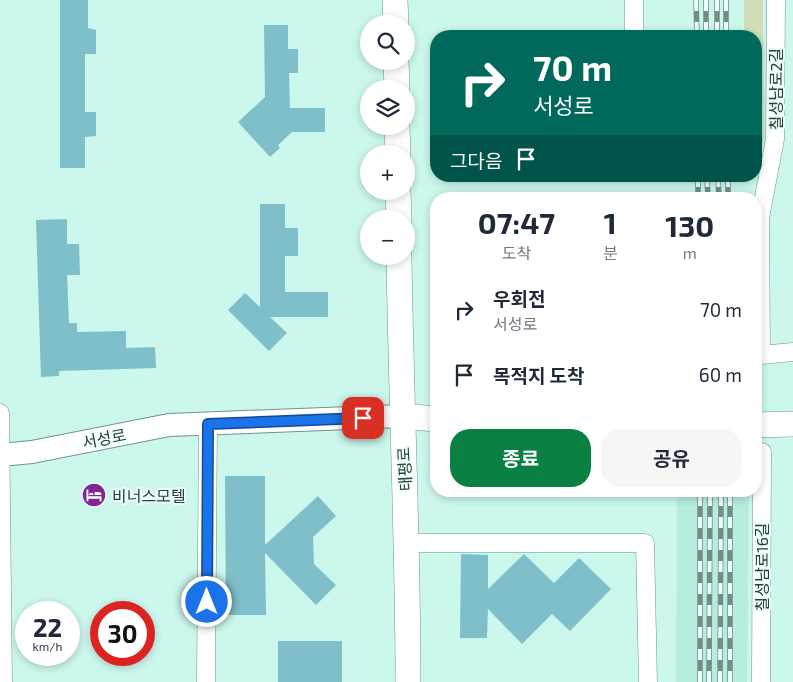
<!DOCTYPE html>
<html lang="ko">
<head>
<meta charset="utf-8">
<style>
  :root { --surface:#fff; --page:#f6f6f7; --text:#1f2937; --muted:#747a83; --accent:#0b8043 }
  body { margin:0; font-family:"Exo 2","Noto Sans KR",sans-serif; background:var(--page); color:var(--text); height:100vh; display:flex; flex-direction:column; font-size:19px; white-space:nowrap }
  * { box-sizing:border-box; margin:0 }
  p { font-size:16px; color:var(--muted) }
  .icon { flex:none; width:28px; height:28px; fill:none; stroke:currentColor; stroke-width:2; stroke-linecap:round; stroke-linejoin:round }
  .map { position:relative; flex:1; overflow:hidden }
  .details { position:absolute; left:430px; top:192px; width:332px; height:305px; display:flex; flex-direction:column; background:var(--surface); border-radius:20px; box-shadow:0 2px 8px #0003 }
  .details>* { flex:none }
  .banner { position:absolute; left:430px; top:30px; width:332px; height:152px; border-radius:20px; box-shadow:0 2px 8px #0003; background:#00695c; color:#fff; overflow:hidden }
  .fabs { position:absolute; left:360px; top:15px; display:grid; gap:10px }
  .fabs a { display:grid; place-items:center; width:55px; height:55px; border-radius:50%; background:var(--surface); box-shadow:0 2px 8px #0003; font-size:25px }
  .speed { position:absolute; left:15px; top:601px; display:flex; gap:10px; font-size:25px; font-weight:700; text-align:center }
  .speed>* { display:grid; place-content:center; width:65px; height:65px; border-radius:50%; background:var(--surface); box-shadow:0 2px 8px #0003; line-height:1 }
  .speed small { font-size:12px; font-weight:400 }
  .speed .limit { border:8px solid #d22; background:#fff; color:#111 }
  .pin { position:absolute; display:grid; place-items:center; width:42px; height:42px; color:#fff; margin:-21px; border-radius:10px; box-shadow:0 2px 8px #0006 }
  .me { position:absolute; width:55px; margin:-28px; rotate:0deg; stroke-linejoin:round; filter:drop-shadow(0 0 4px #0008) }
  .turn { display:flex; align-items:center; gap:18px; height:105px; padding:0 20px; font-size:22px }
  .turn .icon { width:65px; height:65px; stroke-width:2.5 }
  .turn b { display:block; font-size:35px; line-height:42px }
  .then { display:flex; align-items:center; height:48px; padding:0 20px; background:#0003; gap:10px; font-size:19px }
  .eta { display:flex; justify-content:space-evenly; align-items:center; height:85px; text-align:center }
  .eta b { font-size:30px; font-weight:700; line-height:35px }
  .primary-button { display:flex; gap:10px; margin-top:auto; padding:10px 20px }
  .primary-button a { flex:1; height:58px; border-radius:20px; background:var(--accent); color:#fff; font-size:20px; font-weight:700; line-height:58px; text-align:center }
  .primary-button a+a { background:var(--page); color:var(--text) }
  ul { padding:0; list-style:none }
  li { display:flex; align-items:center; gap:15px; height:65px; padding:0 20px }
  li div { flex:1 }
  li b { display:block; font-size:19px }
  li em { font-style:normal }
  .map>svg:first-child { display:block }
  .built { fill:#b7ece1 }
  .green { fill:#d1deb9 }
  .building { fill:#7ebfc9 }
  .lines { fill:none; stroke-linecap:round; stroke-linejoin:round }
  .minor-casing { stroke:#6d968d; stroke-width:19 }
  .tertiary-casing { stroke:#6d968d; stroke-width:24 }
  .secondary-casing { stroke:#6d968d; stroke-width:26 }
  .minor { stroke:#fff; stroke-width:18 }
  .tertiary { stroke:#fff; stroke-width:22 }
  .secondary { stroke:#fff; stroke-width:25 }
  .rail-casing { stroke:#708d86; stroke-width:5.5 }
  .rail { stroke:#edfefa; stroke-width:4; stroke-dasharray:11; stroke-linecap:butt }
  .route-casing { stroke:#114b97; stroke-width:12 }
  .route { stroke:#1a73e8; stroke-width:9 }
  .labels { text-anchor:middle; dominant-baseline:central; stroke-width:4; stroke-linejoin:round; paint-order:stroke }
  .street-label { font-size:16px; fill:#2b3d39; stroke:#edfefa }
  .poi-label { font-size:16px; fill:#2b3d39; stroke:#edfefa; text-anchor:start }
</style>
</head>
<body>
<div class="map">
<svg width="793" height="682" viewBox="0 0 793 682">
  <rect width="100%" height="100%" fill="#cbf7ed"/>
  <polygon class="built" points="677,491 749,491 747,682 676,682"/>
  <polygon class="green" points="744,0 763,0 764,138 756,165 756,36 744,36"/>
  <g class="building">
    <polygon points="60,0 88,0 88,28 96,30 96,54 85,54 85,112 96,112 96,136 85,137 85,168 60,168"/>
    <polygon points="264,25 288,25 288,49 298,49 298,73 289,73 290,108 325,108 325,132 292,132 278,145 280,148 270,157 238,122 265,97"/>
    <polygon points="260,204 285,204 285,228 298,228 298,256 285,256 285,292 328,292 328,317 270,317 287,333 269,351 228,310 245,293 260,307"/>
    <polygon points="67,219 67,244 79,244 80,275 67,275 69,323 77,323 77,332 126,331 126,348 155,347 156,368 59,371 59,376 41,377 36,220"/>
    <polygon points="225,476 265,476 265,545 318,496 336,516 313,537 314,564 336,585 316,605 265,553 266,615 226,615"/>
    <polygon points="461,554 488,555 488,589 524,554 554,583 579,558 611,589 570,631 552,614 522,644 488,609 487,638 460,638"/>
    <rect x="278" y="641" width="64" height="41"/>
  </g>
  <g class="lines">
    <g class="minor-casing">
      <g id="minor">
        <polyline points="634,0 634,36"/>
        <polyline points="776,0 775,139 760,218 761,355 793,352"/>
        <polyline points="0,413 3,682"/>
        <polyline points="408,543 645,543 648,682"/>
        <polyline points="206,682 208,423"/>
        <polyline points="761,682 762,452"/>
      </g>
    </g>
    <g class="tertiary-casing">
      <polyline id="tertiary" points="0,455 32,452 169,425 401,416"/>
    </g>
    <g class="secondary-casing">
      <g id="secondary">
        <polyline points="395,0 396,24"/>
        <polyline points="396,61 397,89"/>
        <polyline points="397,126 398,154"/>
        <polyline points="398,191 399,219"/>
        <path d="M399,256c2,142 9,284 9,426"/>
        <polyline points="401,416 436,419"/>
        <polyline points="756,425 793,424"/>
      </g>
    </g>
    <use href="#minor" class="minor"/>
    <use href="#tertiary" class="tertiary"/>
    <use href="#secondary" class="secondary"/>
    <g class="rail-casing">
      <g id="rail">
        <polyline points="696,0 697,36"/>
        <polyline points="706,0 706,36"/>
        <polyline points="717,0 717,36"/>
        <polyline points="726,0 726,36"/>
        <polyline points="698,176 698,199"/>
        <polyline points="707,176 708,199"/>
        <polyline points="718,176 719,199"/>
        <polyline points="728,176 728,199"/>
        <polyline points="700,682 700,491"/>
        <polyline points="709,682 710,491"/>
        <polyline points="720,682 721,491"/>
        <polyline points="730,682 730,491"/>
      </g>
    </g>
    <use href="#rail" class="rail"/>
  </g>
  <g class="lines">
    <g class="route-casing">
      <polyline id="route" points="207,602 208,424 363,418"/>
    </g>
    <use href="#route" class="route"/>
  </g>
  <defs>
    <g id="hotel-disc" transform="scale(1.25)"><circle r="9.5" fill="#822591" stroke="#edfefa"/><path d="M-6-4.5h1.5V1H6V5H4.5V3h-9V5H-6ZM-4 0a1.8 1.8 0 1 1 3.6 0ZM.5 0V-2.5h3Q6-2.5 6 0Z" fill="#fff"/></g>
  </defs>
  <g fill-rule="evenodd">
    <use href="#hotel-disc" x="94" y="495"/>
  </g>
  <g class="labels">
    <g class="street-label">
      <text transform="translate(775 89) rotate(-90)">칠성남로2길</text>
      <text transform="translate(104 438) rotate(-11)">서성로</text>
      <text transform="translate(404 469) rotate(-93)">태평로</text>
      <text transform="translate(761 567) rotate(-90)">칠성남로16길</text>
    </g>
    <g class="poi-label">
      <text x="112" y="495">비너스모텔</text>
    </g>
  </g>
</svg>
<div class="fabs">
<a><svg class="icon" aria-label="search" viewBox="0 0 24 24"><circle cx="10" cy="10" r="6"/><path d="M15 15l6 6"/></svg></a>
<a><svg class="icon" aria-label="layers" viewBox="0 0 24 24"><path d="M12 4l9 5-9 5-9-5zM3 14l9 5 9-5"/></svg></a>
<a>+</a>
<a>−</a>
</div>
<div class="speed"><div>22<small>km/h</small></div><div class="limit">30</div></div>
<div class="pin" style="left:363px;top:418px;background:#d93025"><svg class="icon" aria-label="arrive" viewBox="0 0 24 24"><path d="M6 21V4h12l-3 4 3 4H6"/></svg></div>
<svg class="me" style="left:207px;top:602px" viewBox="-20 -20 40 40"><circle r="17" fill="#1a73e8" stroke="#fff" stroke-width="3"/><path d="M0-11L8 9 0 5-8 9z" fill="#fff"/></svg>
<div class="banner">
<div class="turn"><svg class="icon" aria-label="right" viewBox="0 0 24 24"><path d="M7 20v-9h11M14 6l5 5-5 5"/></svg><div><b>70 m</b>서성로</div></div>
<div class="then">그다음<svg class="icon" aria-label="arrive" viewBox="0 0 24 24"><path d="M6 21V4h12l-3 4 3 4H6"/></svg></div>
</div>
<section class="details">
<div class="eta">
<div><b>07:47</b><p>도착</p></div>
<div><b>1</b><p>분</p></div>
<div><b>130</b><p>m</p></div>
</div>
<ul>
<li><svg class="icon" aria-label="right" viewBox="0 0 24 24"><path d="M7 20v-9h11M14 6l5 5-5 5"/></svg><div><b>우회전</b><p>서성로</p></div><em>70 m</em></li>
<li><svg class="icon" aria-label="arrive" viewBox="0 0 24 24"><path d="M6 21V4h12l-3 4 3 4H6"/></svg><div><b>목적지 도착</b></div><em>60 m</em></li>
</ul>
<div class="primary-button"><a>종료</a><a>공유</a></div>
</section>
</div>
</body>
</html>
